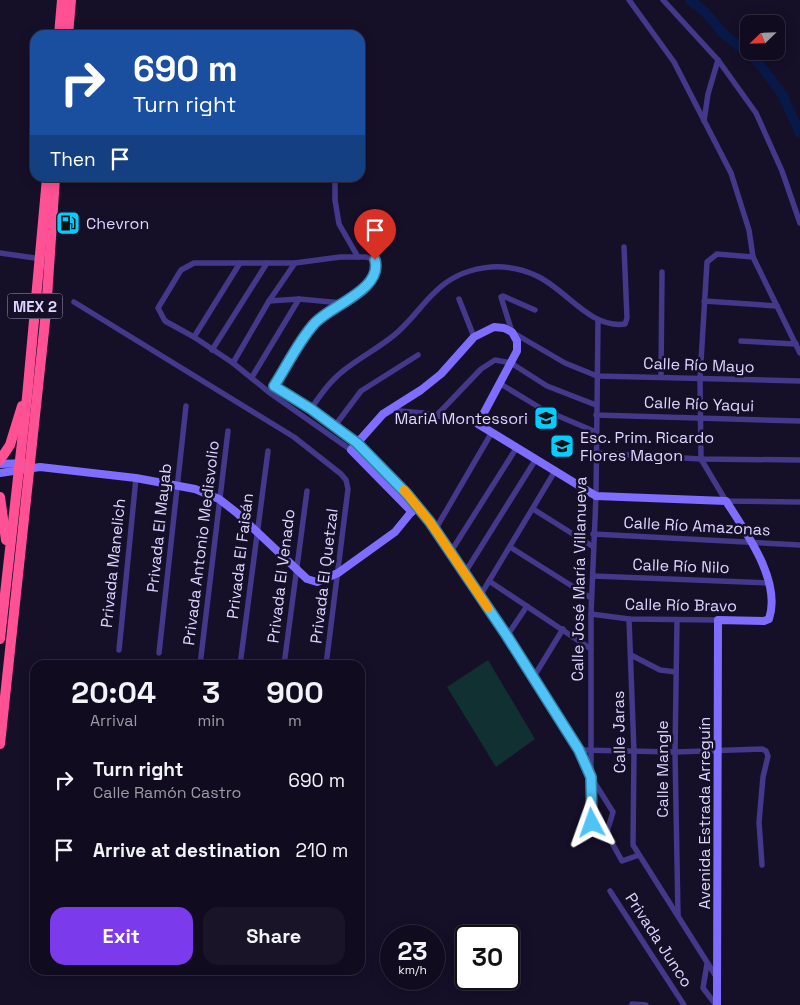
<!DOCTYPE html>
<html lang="en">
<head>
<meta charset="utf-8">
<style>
  :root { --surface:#100b1e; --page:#191427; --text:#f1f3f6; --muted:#9c9ba4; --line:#302b3c; --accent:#7c3aed }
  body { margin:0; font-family:"Space Grotesk",sans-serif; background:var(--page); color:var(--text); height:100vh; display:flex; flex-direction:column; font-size:19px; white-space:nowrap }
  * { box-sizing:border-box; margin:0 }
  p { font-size:16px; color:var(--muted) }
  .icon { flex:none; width:28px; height:28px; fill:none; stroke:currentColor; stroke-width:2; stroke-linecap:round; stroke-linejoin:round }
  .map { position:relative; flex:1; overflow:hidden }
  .drawer { position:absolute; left:30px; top:660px; width:335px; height:315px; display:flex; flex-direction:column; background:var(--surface); border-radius:15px; box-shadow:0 2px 12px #0003,0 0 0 1px var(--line) }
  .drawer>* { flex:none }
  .guide { position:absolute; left:30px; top:30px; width:335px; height:152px; border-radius:15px; box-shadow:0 2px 12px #0003,0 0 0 1px var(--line); background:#1a4fa0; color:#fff; overflow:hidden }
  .needle { width:32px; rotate:247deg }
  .tools { position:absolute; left:740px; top:15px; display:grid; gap:10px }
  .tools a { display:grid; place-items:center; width:45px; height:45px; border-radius:10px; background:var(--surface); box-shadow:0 2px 12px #0003,0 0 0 1px var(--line); font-size:25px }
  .speed { position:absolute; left:380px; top:925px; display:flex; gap:10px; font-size:25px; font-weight:700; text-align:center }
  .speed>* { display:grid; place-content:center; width:65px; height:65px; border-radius:50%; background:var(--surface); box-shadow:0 2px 12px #0003,0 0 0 1px var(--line); line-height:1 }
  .speed small { font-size:12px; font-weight:400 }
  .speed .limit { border:2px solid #111; border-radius:8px; background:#fff; color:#111 }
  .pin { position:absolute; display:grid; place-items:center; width:42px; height:42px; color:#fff; margin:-51px -21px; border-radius:50% 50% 50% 0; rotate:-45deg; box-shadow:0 0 5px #0007 }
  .pin .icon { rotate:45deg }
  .me { position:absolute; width:55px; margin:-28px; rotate:356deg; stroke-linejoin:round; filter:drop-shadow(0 0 4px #0008) }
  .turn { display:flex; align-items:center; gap:18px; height:105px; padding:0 20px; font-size:22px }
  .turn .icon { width:65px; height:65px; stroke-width:2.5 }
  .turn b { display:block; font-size:35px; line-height:42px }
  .then { display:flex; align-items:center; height:48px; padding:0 20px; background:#0003; gap:10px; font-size:19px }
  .eta { display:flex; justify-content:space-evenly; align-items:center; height:85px; text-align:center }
  .eta b { font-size:30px; font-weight:600; line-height:35px }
  .primary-button { display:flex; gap:10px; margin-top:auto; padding:10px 20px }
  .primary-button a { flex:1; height:58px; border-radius:15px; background:var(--accent); color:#fff; font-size:20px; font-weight:600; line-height:58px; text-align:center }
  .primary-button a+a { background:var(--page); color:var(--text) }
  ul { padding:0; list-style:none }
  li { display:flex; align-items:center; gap:15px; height:70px; padding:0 20px }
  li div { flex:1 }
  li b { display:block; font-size:19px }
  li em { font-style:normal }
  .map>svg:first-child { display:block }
  .green { fill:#113032 }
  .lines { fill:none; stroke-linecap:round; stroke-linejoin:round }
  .river { stroke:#081947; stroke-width:10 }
  .street { stroke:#433889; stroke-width:5.5 }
  .secondary { stroke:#7e6dff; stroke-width:8 }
  .highway { stroke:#ff5194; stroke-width:10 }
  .route-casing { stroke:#337fa1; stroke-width:12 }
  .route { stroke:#4fc3f7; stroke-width:9 }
  .slow { stroke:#f59e0b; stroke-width:9 }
  .labels { text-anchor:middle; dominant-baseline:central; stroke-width:5; stroke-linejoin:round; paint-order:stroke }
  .shield { fill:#150f28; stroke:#a29abe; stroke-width:1 }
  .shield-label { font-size:15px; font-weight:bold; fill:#ded6ff }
  .poi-label { font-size:16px; fill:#ded6ff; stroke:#150f28; text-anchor:start }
  .street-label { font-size:16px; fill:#ded6ff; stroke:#150f28 }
</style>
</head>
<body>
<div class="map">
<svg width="800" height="1005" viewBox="0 0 800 1005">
  <rect width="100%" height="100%" fill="#150f28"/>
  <polygon class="green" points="488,660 535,739 496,767 447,687"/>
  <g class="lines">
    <polyline class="river" points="690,0 705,12 723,33 758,62 782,94 800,133"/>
    <g class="street">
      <polyline points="629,0 674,62 731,173 749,230 753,257 800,353"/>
      <polyline points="663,0 718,60 756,113 782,171 800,223"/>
      <polyline points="704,121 708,94 718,60"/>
      <polyline points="335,178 335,200 339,224 358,257"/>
      <polyline points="0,253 42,259"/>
      <polyline points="753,257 717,254 707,262 700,378 701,459 726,501 800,502"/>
      <polyline points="459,299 474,337"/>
      <polyline points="269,301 299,299 342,303"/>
      <polyline points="704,301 777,306"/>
      <polyline points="74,302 294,437 341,474 346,480 348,489 326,665"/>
      <polyline points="535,310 503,296 501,297 512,332 565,363 597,376 800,381"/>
      <polyline points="598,321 596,496 591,614 591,805 622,861 639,855"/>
      <polyline points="194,337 240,263"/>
      <polyline points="741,341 796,344"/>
      <polyline points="212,350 267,263"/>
      <polyline points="233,363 269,301 295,263"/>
      <polyline points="252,377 299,299"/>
      <polyline points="661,377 662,272"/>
      <polyline points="499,383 542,409 596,432"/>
      <polyline points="272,386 311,409 357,443"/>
      <path d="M270,393c13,-22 26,-49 44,-69 15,-17 69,-35 61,-64l-9,-3h-26l-45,6h-101l-13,7 -23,38 7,13 29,16 39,26 37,30 81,57"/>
      <path d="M311,409c9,-14 19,-28 32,-38 16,-13 34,-22 50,-35 16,-12 27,-30 42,-44 27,-27 69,-32 102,-16 30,14 53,53 88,48l2,-6 -3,-71"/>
      <polyline points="389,410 423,413 478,424"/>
      <polyline points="437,415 481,369 495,360 511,363 547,386 596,405"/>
      <polyline points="596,415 800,421"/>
      <polyline points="334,427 361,391 418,355"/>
      <polyline points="595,453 701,459 800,460"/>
      <polyline points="417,505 507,636 579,750 591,777 613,812 607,832 593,831 591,808"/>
      <polyline points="533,509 592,546"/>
      <polyline points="435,530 492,432"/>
      <polyline points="593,534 800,545"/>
      <polyline points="510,547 591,598"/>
      <polyline points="450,553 517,447"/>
      <polyline points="464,574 536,459"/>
      <polyline points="593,576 768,583"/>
      <polyline points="489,581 591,649"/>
      <polyline points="480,596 555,471"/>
      <polyline points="591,614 629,619 718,620"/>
      <polyline points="629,619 634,752 633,845 717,978"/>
      <polyline points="677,620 675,752 678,915"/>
      <polyline points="507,636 527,606"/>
      <polyline points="119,650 136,478"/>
      <polyline points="159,653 186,406"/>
      <polyline points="631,655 660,670 676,672"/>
      <polyline points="200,665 228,431"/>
      <polyline points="240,665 268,451"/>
      <polyline points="284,665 307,491"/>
      <polyline points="533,678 563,629"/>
      <polyline points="579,750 675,752 762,749 766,751 768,756 763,777 759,822 762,865"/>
      <polyline points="610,891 684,1005"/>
      <polyline points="707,964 703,988 716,1005"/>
      <polyline points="632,1004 646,1005"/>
    </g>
    <g class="secondary">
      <polyline points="0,464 24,463"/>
      <polyline points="0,473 40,467 136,478 195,489 219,499 237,513 307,579 317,582 338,573 395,532 417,505 357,443"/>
      <path d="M412,512l-61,-62 32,-36 38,-24 20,-16 33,-37 20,-10 10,1 8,4 5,9v10l-39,73 118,72 130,5c19,30 56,80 43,118l-5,2 -46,-1 -1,385"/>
    </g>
    <g class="highway">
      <polyline points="59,35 62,0"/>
      <polyline points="68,35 71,0"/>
      <polyline points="0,460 10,445 22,406"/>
      <polyline points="0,497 6,540"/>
      <polyline points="0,639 27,397 47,178"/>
      <polyline points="0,744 46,312 55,178"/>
    </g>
  </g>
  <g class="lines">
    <g class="route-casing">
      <path id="route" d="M375,260c8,30 -46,46 -61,64 -16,18 -27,42 -40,62l37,23 46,34 50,51 23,28 77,114 72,114 12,27 1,46"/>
    </g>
    <use href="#route" class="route"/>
    <polyline class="slow" points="404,490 430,522 488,608"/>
  </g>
  <defs>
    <g id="fuel-square" transform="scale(1.25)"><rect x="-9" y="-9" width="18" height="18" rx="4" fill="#02ceff" stroke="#150f28"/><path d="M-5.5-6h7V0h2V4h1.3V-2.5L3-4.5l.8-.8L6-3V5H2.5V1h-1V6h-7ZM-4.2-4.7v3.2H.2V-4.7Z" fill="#111"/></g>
    <g id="school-square" transform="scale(1.25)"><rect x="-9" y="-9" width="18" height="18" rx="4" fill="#02ceff" stroke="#150f28"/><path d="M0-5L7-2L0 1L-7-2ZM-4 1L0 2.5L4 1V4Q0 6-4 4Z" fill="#111"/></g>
  </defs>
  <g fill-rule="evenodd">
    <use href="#fuel-square" x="68" y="223"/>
    <use href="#school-square" x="546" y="418"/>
    <use href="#school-square" x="562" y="446"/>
  </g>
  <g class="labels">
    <rect class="shield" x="7.5" y="293.5" width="55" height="25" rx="4"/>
    <g class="shield-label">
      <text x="35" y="306">MEX 2</text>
    </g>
    <g class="poi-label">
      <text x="86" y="223">Chevron</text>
      <text x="528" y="418" text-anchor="end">MariA Montessori</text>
      <text x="580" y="437">Esc. Prim. Ricardo<tspan x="580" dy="18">Flores Magon</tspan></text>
    </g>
    <g class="street-label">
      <text transform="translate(699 365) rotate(2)">Calle Río Mayo</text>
      <text transform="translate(699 404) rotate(2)">Calle Río Yaqui</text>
      <text transform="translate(697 526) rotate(3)">Calle Río Amazonas</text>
      <text transform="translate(159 528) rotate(-84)">Privada El Mayab</text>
      <text transform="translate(201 543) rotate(-83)">Privada Antonio Medisvolio</text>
      <text transform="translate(240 556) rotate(-83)">Privada El Faisán</text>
      <text transform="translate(113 563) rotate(-84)">Privada Manelich</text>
      <text transform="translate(681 566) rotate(2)">Calle Río Nilo</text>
      <text transform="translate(281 576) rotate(-83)">Privada El Venado</text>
      <text transform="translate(324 576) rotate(-83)">Privada El Quetzal</text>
      <text transform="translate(579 579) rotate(-89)">Calle José María Villanueva</text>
      <text transform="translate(681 605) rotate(1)">Calle Río Bravo</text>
      <text transform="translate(619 732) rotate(-91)">Calle Jaras</text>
      <text transform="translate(662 769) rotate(-90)">Calle Mangle</text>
      <text transform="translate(704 813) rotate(-90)">Avenida Estrada Arreguín</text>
      <text transform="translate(659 940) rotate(57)">Privada Junco</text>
    </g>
  </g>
</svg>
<div class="tools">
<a><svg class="needle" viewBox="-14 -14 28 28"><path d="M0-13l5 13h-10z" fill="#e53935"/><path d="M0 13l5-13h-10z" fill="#9c9ba4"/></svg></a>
</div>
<div class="speed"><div>23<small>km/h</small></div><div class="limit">30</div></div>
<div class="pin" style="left:375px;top:260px;background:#d93025"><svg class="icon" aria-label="arrive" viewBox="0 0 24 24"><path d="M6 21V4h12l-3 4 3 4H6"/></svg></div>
<svg class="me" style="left:592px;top:823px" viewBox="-20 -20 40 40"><path d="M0-17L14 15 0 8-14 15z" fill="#4fc3f7" stroke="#fff" stroke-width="4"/></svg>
<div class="guide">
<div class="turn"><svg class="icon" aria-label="right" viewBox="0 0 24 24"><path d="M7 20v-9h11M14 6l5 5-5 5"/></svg><div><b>690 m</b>Turn right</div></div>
<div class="then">Then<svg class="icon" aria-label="arrive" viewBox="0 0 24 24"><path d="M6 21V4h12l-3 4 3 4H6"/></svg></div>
</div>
<section class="drawer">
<div class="eta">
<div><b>20:04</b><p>Arrival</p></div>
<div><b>3</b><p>min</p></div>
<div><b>900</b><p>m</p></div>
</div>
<ul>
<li><svg class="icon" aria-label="right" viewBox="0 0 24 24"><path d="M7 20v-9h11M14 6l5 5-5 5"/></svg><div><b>Turn right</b><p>Calle Ramón Castro</p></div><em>690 m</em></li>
<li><svg class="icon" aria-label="arrive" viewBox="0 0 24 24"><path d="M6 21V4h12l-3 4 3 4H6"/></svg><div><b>Arrive at destination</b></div><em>210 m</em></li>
</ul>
<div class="primary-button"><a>Exit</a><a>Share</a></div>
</section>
</div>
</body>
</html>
